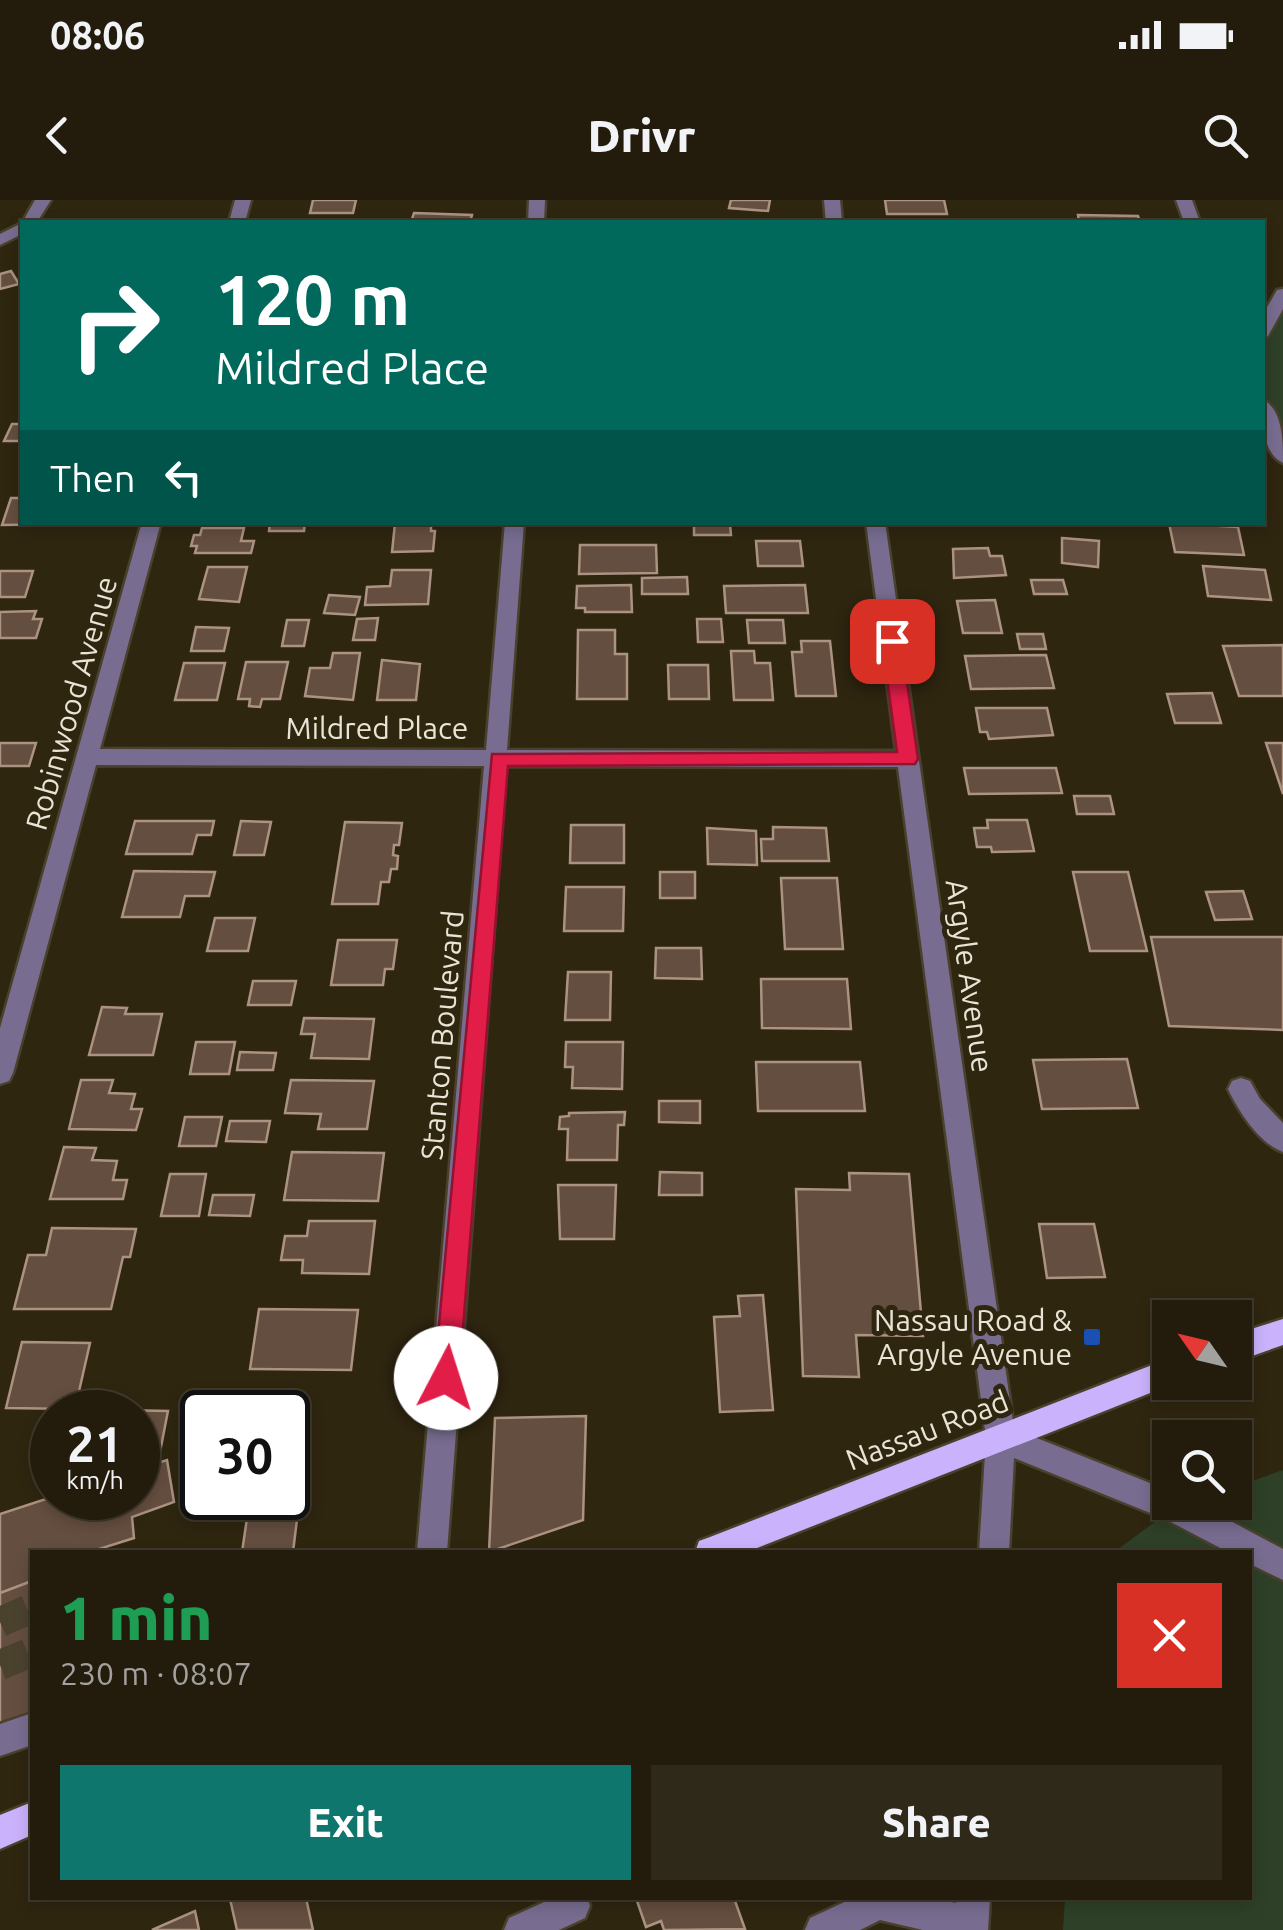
<!DOCTYPE html>
<html lang="en">
<head>
<meta charset="utf-8">
<style>
  :root { --surface:#231c0c; --page:#2f291a; --text:#f1f3f6; --muted:#a3a19d; --line:#403a2d; --accent:#0f766e }
  body { margin:0; font-family:Ubuntu,sans-serif; background:var(--page); color:var(--text); height:100vh; display:flex; flex-direction:column; font-size:38px; white-space:nowrap }
  * { box-sizing:border-box; margin:0 }
  p { font-size:32px; color:var(--muted) }
  .icon { flex:none; width:55px; height:55px; fill:none; stroke:currentColor; stroke-width:2; stroke-linecap:round; stroke-linejoin:round }
  .map { position:relative; flex:1; overflow:hidden }
  .panel { position:absolute; left:30px; top:1350px; width:1222px; height:350px; display:flex; flex-direction:column; background:var(--surface); border-radius:0px; box-shadow:0 5px 15px #0003,0 0 0 2px var(--line) }
  .panel>* { flex:none }
  .hud { position:absolute; left:20px; top:20px; width:1245px; height:305px; border-radius:0px; box-shadow:0 5px 15px #0003,0 0 0 2px var(--line); background:#00695c; color:#fff; overflow:hidden }
  .needle { width:65px; rotate:304deg }
  .buttons { position:absolute; left:1152px; top:1100px; display:grid; gap:20px }
  .buttons a { display:grid; place-items:center; width:100px; height:100px; border-radius:0px; background:var(--surface); box-shadow:0 5px 15px #0003,0 0 0 2px var(--line); font-size:50px }
  .speed { position:absolute; left:30px; top:1190px; display:flex; gap:20px; font-size:50px; font-weight:700; text-align:center }
  .speed>* { display:grid; place-content:center; width:130px; height:130px; border-radius:50%; background:var(--surface); box-shadow:0 5px 15px #0003,0 0 0 2px var(--line); line-height:1 }
  .speed small { font-size:25px; font-weight:400 }
  .speed .limit { border:5px solid #111; border-radius:15px; background:#fff; color:#111 }
  .pin { position:absolute; display:grid; place-items:center; width:85px; height:85px; color:#fff; margin:-42px; border-radius:20px; box-shadow:0 5px 15px #0006 }
  .me { position:absolute; width:110px; margin:-55px; rotate:5deg; stroke-linejoin:round; filter:drop-shadow(0 0 8px #0008) }
  .turn { display:flex; align-items:center; gap:35px; height:210px; padding:0 30px; font-size:45px }
  .turn .icon { width:130px; height:130px; stroke-width:2.5 }
  .turn b { display:block; font-size:70px; line-height:85px }
  .then { display:flex; align-items:center; height:95px; padding:0 30px; background:#0003; gap:20px; font-size:38px }
  .round { display:grid; place-items:center; flex:none; width:105px; height:105px; border-radius:0px; background:var(--page) }
  .head { display:flex; align-items:center; justify-content:space-between; height:170px; padding:0 30px }
  h1 { font-size:60px; font-weight:800; line-height:75px; color:#1e9e55 }
  .cta { display:flex; gap:20px; margin-top:auto; padding:20px 30px }
  .cta a { flex:1; height:115px; border-radius:0px; background:var(--accent); color:#fff; font-size:40px; font-weight:800; line-height:115px; text-align:center }
  .cta a+a { background:var(--page); color:var(--text) }
  .status { display:flex; justify-content:space-between; align-items:center; height:70px; padding:0 50px; background:var(--surface); direction:ltr }
  .status svg { height:28px; fill:currentColor }
  header { display:flex; justify-content:space-between; align-items:center; height:130px; padding:0 30px; background:var(--surface); font-size:45px; font-weight:800 }
  .map>svg:first-child { display:block }
  .green { fill:#2e4028 }
  .building { fill:#644e3f; stroke:#ab9281; stroke-width:2.5 }
  .lines { fill:none; stroke-linecap:round; stroke-linejoin:round }
  .minor-tunnel { stroke:#4b422e; stroke-width:30; stroke-dasharray:30 15; stroke-linecap:butt }
  .minor-casing { stroke:#49412c; stroke-width:5 }
  .major-casing { stroke:#49412c; stroke-width:5 }
  .minor { fill:#786d90; fill-rule:evenodd }
  .major { fill:#cab2fc; fill-rule:evenodd }
  .route { fill:#e11d48; stroke:#92132f; stroke-width:2.5 }
  .transit-dot { fill:#1a4fb4; stroke:#2f2610; stroke-width:4 }
  .labels { text-anchor:middle; dominant-baseline:central; stroke-width:10; stroke-linejoin:round; paint-order:stroke }
  .street-label { font-size:30px; fill:#e9e4d6; stroke:#2f2610 }
  .poi-label { font-size:30px; fill:#e9e4d6; stroke:#2f2610; text-anchor:end }
</style>
</head>
<body>
<div class="status"><b>08:06</b><svg viewBox="0 0 49 12"><path d="M0 12V9h3v3zM5 12V6h3v6zM10 12V3h3v9zM15 12V0h3v12zM26 1h20v11H26zM47 4h2v5h-2z"/></svg></div>
<header><svg class="icon" aria-label="back" viewBox="0 0 24 24"><path d="M15 5l-7 7 7 7"/></svg>Drivr<svg class="icon" aria-label="search" viewBox="0 0 24 24"><circle cx="10" cy="10" r="6"/><path d="M15 15l6 6"/></svg></header>
<div class="map">
<svg width="1283" height="1730" viewBox="0 0 1283 1730">
  <rect width="100%" height="100%" fill="#2f2610"/>
  <g class="green">
    <path d="M1283,102v149c-26,-63 -32,-87 0,-149z"/>
    <path d="M1283,1270v460h-220l2,-32h185v-346h-136c51,-36 55,-49 121,-50v-15z"/>
  </g>
  <g class="building">
    <polygon points="313,0 356,0 353,13 310,13"/>
    <polygon points="731,0 770,0 768,11 729,8"/>
    <polygon points="885,0 944,0 947,14 887,14"/>
    <polygon points="414,13 472,15 470,22 411,22"/>
    <polygon points="1078,15 1138,16 1140,22 1079,22"/>
    <polygon points="11,71 19,84 0,89 0,74"/>
    <polygon points="12,224 22,224 22,241 4,241"/>
    <polygon points="11,298 22,298 22,322 78,324 2,325"/>
    <polygon points="270,322 305,322 304,331 269,331"/>
    <polygon points="395,323 431,323 431,331 435,331 433,351 392,352"/>
    <polygon points="1169,323 1238,327 1244,355 1175,352"/>
    <polygon points="694,324 730,324 731,335 694,335"/>
    <polygon points="202,328 244,328 241,341 254,341 251,353 195,353 197,346 191,346 194,335 200,335"/>
    <polygon points="1062,338 1099,341 1098,367 1062,363"/>
    <polygon points="756,341 800,341 803,366 758,366"/>
    <polygon points="580,345 656,345 657,373 579,374"/>
    <polygon points="988,348 990,356 1002,356 1006,375 954,378 953,349"/>
    <polygon points="1203,366 1265,370 1271,400 1208,396"/>
    <polygon points="208,367 247,367 239,402 199,399"/>
    <polygon points="392,370 431,370 428,404 365,405 367,387 390,386"/>
    <polygon points="0,371 33,371 25,397 0,397"/>
    <polygon points="687,377 688,394 642,394 642,378"/>
    <polygon points="1031,380 1063,380 1067,394 1034,394"/>
    <polygon points="631,385 632,412 585,412 585,408 576,408 577,386"/>
    <polygon points="805,385 808,413 726,413 724,386"/>
    <polygon points="329,395 360,397 355,415 324,413"/>
    <polygon points="995,400 1002,433 963,433 957,401"/>
    <polygon points="36,411 33,419 42,419 36,438 0,438 0,412"/>
    <polygon points="378,418 375,440 353,440 357,419"/>
    <polygon points="697,419 721,419 723,442 698,442"/>
    <polygon points="287,420 309,420 304,446 282,446"/>
    <polygon points="747,420 783,420 785,443 749,443"/>
    <polygon points="196,427 229,428 224,451 191,451"/>
    <polygon points="578,430 615,430 615,454 627,454 627,499 577,499"/>
    <polygon points="1017,434 1043,434 1046,449 1020,449"/>
    <polygon points="801,441 830,441 836,496 796,496 792,452 802,452"/>
    <polygon points="1283,445 1283,496 1239,496 1223,446"/>
    <polygon points="731,451 754,451 755,463 770,463 773,500 734,500"/>
    <polygon points="333,453 360,453 353,500 305,496 310,468 330,468"/>
    <polygon points="1046,455 1054,488 971,489 965,456"/>
    <polygon points="382,460 420,464 416,500 377,500"/>
    <polygon points="246,462 288,462 280,499 262,499 260,507 249,506 250,499 238,499"/>
    <polygon points="184,463 225,463 217,500 175,500"/>
    <polygon points="668,465 708,465 709,499 669,499"/>
    <polygon points="1212,493 1221,523 1175,523 1167,494"/>
    <polygon points="976,508 1047,508 1053,535 989,539 987,532 980,532"/>
    <polygon points="0,543 36,543 29,566 0,566"/>
    <polygon points="1266,543 1283,543 1283,594"/>
    <polygon points="964,568 1056,568 1062,593 969,594"/>
    <polygon points="1074,596 1110,596 1114,614 1077,614"/>
    <polygon points="987,620 1027,620 1034,651 992,652 991,647 977,647 974,628 988,628"/>
    <polygon points="135,621 214,621 211,635 197,635 192,654 126,654"/>
    <polygon points="241,621 271,622 264,655 234,655"/>
    <polygon points="345,622 402,623 399,645 394,645 393,655 398,656 397,669 391,669 389,682 381,682 378,704 332,704"/>
    <polygon points="571,625 624,625 624,663 570,663"/>
    <polygon points="773,627 826,628 829,661 762,661 761,639 773,639"/>
    <polygon points="707,628 756,631 757,665 708,664"/>
    <polygon points="134,671 215,672 209,696 185,696 180,717 122,717"/>
    <rect x="660" y="672" width="35" height="26"/>
    <polygon points="1073,672 1128,672 1147,751 1090,751"/>
    <polygon points="781,678 837,678 843,749 785,749"/>
    <polygon points="566,687 624,687 623,731 564,731"/>
    <polygon points="1243,691 1252,719 1215,720 1206,692"/>
    <polygon points="215,718 255,718 248,751 207,751"/>
    <polygon points="1151,737 1283,737 1283,830 1169,826"/>
    <polygon points="338,740 397,740 393,769 385,769 383,785 331,785"/>
    <polygon points="656,748 701,748 702,779 655,778"/>
    <polygon points="568,772 611,772 610,820 565,820"/>
    <polygon points="761,779 847,779 851,829 762,828"/>
    <polygon points="253,781 296,781 291,805 248,805"/>
    <polygon points="102,807 127,808 125,814 162,814 153,855 89,855"/>
    <polygon points="304,818 374,819 369,859 311,858 315,834 301,834"/>
    <polygon points="196,842 235,842 229,874 190,874"/>
    <polygon points="566,842 623,842 622,889 572,888 573,867 565,867"/>
    <polygon points="240,852 276,853 273,870 237,870"/>
    <polygon points="1127,859 1138,908 1042,909 1033,860"/>
    <polygon points="756,862 860,862 865,911 758,911"/>
    <polygon points="81,880 113,880 109,893 135,894 131,909 142,909 136,930 69,929"/>
    <polygon points="291,880 374,881 367,929 318,929 321,914 285,913"/>
    <polygon points="659,901 700,901 700,923 659,922"/>
    <polygon points="625,912 624,925 618,925 617,960 567,960 568,929 559,929 560,917 569,916 569,913"/>
    <polygon points="185,917 222,917 216,946 179,946"/>
    <polygon points="230,921 270,921 266,942 226,941"/>
    <polygon points="64,947 96,948 92,960 117,961 113,980 127,980 123,999 50,999"/>
    <polygon points="292,952 384,953 378,1001 284,1000"/>
    <polygon points="660,972 702,973 702,995 659,995"/>
    <polygon points="849,973 909,974 923,1136 856,1135 859,1177 803,1176 796,989 850,990"/>
    <polygon points="170,974 206,974 199,1016 161,1016"/>
    <polygon points="558,985 616,985 614,1039 560,1039"/>
    <polygon points="213,995 254,995 250,1016 209,1015"/>
    <polygon points="309,1021 375,1021 369,1074 302,1073 303,1060 281,1060 285,1036 307,1036"/>
    <polygon points="1039,1024 1094,1024 1105,1077 1047,1078"/>
    <polygon points="52,1028 136,1029 130,1057 123,1057 111,1109 14,1109 28,1055 46,1055"/>
    <polygon points="763,1095 773,1210 720,1212 714,1117 740,1116 738,1096"/>
    <polygon points="259,1109 358,1110 351,1170 250,1169"/>
    <polygon points="22,1142 90,1143 75,1209 6,1208"/>
    <polygon points="119,1210 168,1211 159,1257 138,1257 138,1212"/>
    <polygon points="586,1216 583,1320 489,1352 495,1218"/>
    <polygon points="167,1260 174,1302 132,1317 134,1338 99,1349 100,1352 32,1352 32,1381 0,1393 0,1314 52,1297 138,1298 138,1269"/>
    <polygon points="288,1295 300,1295 293,1352 242,1352 250,1298"/>
    <polygon points="32,1381 32,1516 0,1528 0,1393"/>
    <polygon points="306,1698 313,1730 237,1730 230,1699"/>
    <polygon points="636,1698 734,1698 745,1729 664,1730 661,1721 646,1727"/>
    <polygon points="195,1711 199,1730 152,1730"/>
  </g>
  <g class="lines">
    <g class="minor-tunnel">
      <polyline points="0,1422 32,1408"/>
      <polyline points="0,1465 32,1452"/>
    </g>
    <g class="minor-casing">
      <g id="minor">
        <polygon points="35,0 51,0 37,22 22,22 22,34 0,45 0,34 22,23"/>
        <polygon points="235,0 251,0 245,22 229,22"/>
        <polygon points="529,0 545,0 544,22 528,22"/>
        <polygon points="824,0 840,0 842,22 826,22"/>
        <polygon points="1176,0 1192,0 1200,22 1184,22"/>
        <polygon points="1283,89 1283,109 1268,136 1262,137 1262,116 1277,90"/>
        <path d="M1262,199c21,10 21,43 21,64 -21,-10 -21,-43 -21,-64z"/>
        <polygon points="142,322 161,322 100,549 486,550 505,322 524,322 507,550 896,551 866,322 885,322 1014,1229 1170,1291 1170,1302 1195,1302 1283,1349 1283,1380 1250,1364 1250,1352 1228,1352 1165,1319 1014,1258 1009,1352 979,1352 986,1238 898,567 506,566 447,1352 417,1352 484,566 96,565 13,873 9,881 0,884 0,828"/>
        <path d="M1241,878l9,3 10,18 23,24v29c-24,-9 -44,-40 -55,-63l4,-8z"/>
        <polygon points="32,1513 32,1545 0,1556 0,1524"/>
        <polygon points="553,1698 587,1698 590,1706 585,1718 559,1730 504,1730 509,1718"/>
        <polygon points="853,1698 931,1698 956,1703 956,1698 990,1698 988,1730 923,1730 880,1720 860,1730 805,1730 810,1718"/>
      </g>
    </g>
    <g class="major-casing">
      <g id="major">
        <polygon points="1283,1119 1283,1145 1235,1162 1235,1134"/>
        <polygon points="1170,1158 1170,1182 1178,1182 747,1352 695,1352 699,1341 710,1337"/>
        <polygon points="32,1602 32,1635 0,1649 0,1615"/>
      </g>
    </g>
    <use href="#minor" class="minor"/>
    <use href="#major" class="major"/>
  </g>
  <polygon class="route" points="892,434 901,441 918,559 915,564 508,566 459,1178 456,1187 446,1191 437,1187 434,1178 492,554 897,552 882,441"/>
  <rect class="transit-dot" x="1082" y="1127" width="20" height="20" rx="5"/>
  <g class="labels">
    <g class="street-label">
      <text transform="translate(71 503) rotate(-74)">Robinwood Avenue</text>
      <text x="377" y="528">Mildred Place</text>
      <text transform="translate(970 776) rotate(82)">Argyle Avenue</text>
      <text transform="translate(442 835) rotate(-85)">Stanton Boulevard</text>
      <text transform="translate(927 1230) rotate(-21)">Nassau Road</text>
    </g>
    <g class="poi-label">
      <text x="1072" y="1120">Nassau Road &amp;<tspan x="1072" dy="34">Argyle Avenue</tspan></text>
    </g>
  </g>
</svg>
<div class="buttons">
<a><svg class="needle" viewBox="-14 -14 28 28"><path d="M0-13l5 13h-10z" fill="#e53935"/><path d="M0 13l5-13h-10z" fill="#a3a19d"/></svg></a>
<a><svg class="icon" aria-label="search" viewBox="0 0 24 24"><circle cx="10" cy="10" r="6"/><path d="M15 15l6 6"/></svg></a>
</div>
<div class="speed"><div>21<small>km/h</small></div><div class="limit">30</div></div>
<div class="pin" style="left:892px;top:441px;background:#d93025"><svg class="icon" aria-label="arrive" viewBox="0 0 24 24"><path d="M6 21V4h12l-3 4 3 4H6"/></svg></div>
<svg class="me" style="left:446px;top:1178px" viewBox="-20 -20 40 40"><circle r="19" fill="#fff"/><path d="M0-13L10 11 0 6-10 11z" fill="#e11d48"/></svg>
<div class="hud">
<div class="turn"><svg class="icon" aria-label="right" viewBox="0 0 24 24"><path d="M7 20v-9h11M14 6l5 5-5 5"/></svg><div><b>120 m</b>Mildred Place</div></div>
<div class="then">Then<svg class="icon" aria-label="left" viewBox="0 0 24 24"><path d="M17 20v-9H6M10 6l-5 5 5 5"/></svg></div>
</div>
<section class="panel">
<div class="head"><div><h1>1 min</h1><p>230 m · 08:07</p></div><a class="round" style="background:#d93025;color:#fff"><svg class="icon" aria-label="close" viewBox="0 0 24 24"><path d="M6 6l12 12M18 6L6 18"/></svg></a></div>
<div class="cta"><a>Exit</a><a>Share</a></div>
</section>
</div>
</body>
</html>
